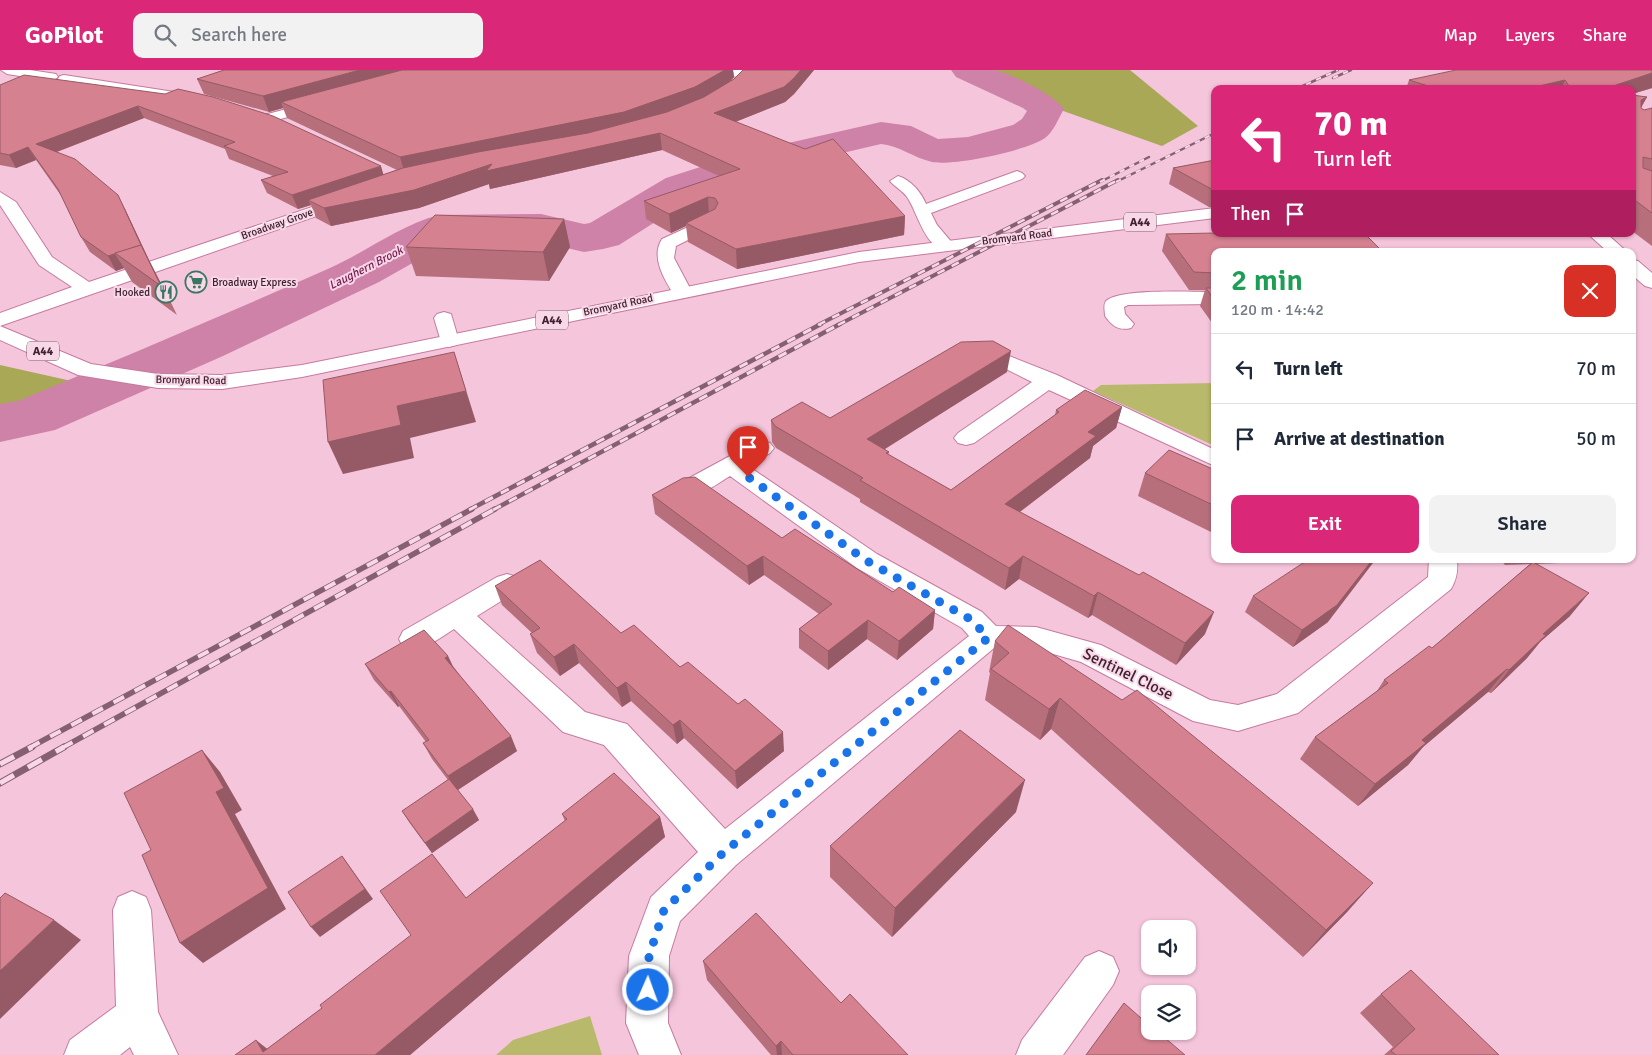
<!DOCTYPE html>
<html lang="en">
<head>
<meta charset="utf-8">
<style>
  :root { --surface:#fff; --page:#f2f2f3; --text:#1f2937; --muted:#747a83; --line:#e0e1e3; --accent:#db2777 }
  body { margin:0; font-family:Signika,sans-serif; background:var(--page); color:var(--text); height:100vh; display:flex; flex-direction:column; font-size:19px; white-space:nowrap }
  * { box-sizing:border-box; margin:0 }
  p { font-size:16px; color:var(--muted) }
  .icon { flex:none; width:28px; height:28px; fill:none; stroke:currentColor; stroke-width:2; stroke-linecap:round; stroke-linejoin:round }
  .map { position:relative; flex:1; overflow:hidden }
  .drawer { position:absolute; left:1211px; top:178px; width:425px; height:315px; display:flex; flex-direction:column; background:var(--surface); border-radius:10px; box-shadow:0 1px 4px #0004 }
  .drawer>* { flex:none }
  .guide { position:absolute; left:1211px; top:15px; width:425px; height:152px; border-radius:10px; box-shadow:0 1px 4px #0004; background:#db2777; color:#fff; overflow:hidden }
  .tools { position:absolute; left:1141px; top:850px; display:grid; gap:10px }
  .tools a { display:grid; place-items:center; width:55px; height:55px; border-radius:10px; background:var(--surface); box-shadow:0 1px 4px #0004; font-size:25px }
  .pin { position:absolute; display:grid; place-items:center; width:42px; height:42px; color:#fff; margin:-51px -21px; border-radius:50% 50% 50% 0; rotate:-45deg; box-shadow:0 0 5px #0007 }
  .pin .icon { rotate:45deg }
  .me { position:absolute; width:55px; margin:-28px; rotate:2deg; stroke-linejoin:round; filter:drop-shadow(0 0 4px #0008) }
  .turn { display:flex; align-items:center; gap:18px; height:105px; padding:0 20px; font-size:22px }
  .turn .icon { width:65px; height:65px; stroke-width:2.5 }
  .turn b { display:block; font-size:35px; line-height:42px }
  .then { display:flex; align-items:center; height:48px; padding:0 20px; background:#0003; gap:10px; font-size:19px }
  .round { display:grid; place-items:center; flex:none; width:52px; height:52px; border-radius:10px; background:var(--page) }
  .summary { display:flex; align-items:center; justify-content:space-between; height:85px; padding:0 20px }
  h1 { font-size:30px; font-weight:600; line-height:38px; color:#1e9e55 }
  .button { display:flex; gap:10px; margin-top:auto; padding:10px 20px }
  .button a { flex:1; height:58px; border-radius:10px; background:var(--accent); color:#fff; font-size:20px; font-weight:600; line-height:58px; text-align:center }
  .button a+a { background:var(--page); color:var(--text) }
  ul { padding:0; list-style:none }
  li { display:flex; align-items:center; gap:15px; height:70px; padding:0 20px; border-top:1px solid var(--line) }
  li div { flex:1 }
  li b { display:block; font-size:19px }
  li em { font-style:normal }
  header { display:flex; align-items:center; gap:30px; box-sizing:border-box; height:70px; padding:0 25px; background:var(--accent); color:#fff }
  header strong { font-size:24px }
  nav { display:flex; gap:28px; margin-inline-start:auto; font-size:18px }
  .search { width:350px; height:45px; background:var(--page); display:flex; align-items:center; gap:12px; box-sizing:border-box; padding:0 18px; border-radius:10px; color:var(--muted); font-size:19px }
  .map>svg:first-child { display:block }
  .green { fill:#b8b96a }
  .forest { fill:#a8a857 }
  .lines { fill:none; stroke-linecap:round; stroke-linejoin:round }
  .river { fill:#ce82a8; fill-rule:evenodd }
  .minor-casing { stroke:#c67aa0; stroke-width:2 }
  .major-casing { stroke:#c67aa0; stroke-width:2 }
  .minor { fill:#fff; fill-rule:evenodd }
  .major { fill:#fff; fill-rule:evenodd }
  .rail-far4-casing { stroke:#856072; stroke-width:2.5 }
  .rail-far3-casing { stroke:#856072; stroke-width:4 }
  .rail-far2-casing { stroke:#856072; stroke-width:4.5 }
  .rail-far1-casing { stroke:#856072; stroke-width:5.5 }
  .rail-casing { stroke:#856072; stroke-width:7 }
  .rail-far4 { stroke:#f8d7e6; stroke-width:2; stroke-dasharray:5.5; stroke-linecap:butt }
  .rail-far3 { stroke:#f8d7e6; stroke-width:2.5; stroke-dasharray:8; stroke-linecap:butt }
  .rail-far2 { stroke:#f8d7e6; stroke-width:3; stroke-dasharray:9; stroke-linecap:butt }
  .rail-far1 { stroke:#f8d7e6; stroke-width:4; stroke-dasharray:12; stroke-linecap:butt }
  .rail { stroke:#f8d7e6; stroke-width:5; stroke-dasharray:16; stroke-linecap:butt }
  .wall { fill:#b76f7c }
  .shaded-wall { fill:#955a65 }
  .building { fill:#d58190; stroke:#955a65 }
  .route { stroke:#1a73e8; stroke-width:9; stroke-dasharray:0 16.2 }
  .labels { text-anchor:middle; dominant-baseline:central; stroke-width:4; stroke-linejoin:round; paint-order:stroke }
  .far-street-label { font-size:11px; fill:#402131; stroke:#f8d7e6 }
  .far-poi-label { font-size:11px; fill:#402131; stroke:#f8d7e6; text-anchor:start }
  .shield { fill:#f8d7e6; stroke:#775867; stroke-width:1 }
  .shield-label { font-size:12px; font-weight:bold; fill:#402131 }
  .far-water-label { font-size:12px; font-style:italic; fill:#751c51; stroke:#f8d7e6 }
  .near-street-label { font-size:16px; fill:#402131; stroke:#f8d7e6 }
</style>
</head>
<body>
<header>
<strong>GoPilot</strong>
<div class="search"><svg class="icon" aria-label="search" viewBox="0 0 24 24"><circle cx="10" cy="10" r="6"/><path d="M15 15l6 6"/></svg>Search here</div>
<nav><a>Map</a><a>Layers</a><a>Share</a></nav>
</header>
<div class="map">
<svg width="1652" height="985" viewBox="0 0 1652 985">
  <rect width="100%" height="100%" fill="#f5c5db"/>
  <g class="green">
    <polygon points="1215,313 1215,376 1093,321 1101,315"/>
    <polygon points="590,946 602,985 496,985 513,970"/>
  </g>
  <g class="forest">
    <polygon points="967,0 1130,0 1198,56 1162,76 1035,31"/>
    <polygon points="0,295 134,325 0,363"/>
  </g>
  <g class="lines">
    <path class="river" d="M951,0c13,0 29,0 43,0 16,3 60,25 70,39 -6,10 -10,22 -19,29 -19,13 -91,28 -113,24 -18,-4 -34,-17 -51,-18l-111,26 -74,26 -77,49 -16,4 -19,3 -43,-10 -93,1 -69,39 -156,74 -168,74 -55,12v-38l18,-3c104,-43 208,-87 312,-133 36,-16 70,-43 109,-53l102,-1 43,10 6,-1 76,-45 78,-25 137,-31 30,4 27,13 30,-2 45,-12 9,-6 5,-8 -4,-3 -67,-31z"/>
    <g class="minor-casing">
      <g id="minor">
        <polygon points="1,0 30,0 56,4 58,7 52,11 7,4"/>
        <path d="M711,0h40l3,3c-7,7 -37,3 -43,-3z"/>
        <polygon points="64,5 194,25 200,29 194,33 60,12 58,9 60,6"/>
        <polygon points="321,30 328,34 326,37 269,52 262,48 264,45"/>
        <path d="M1017,101l5,2 3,3 -3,3 -91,34 6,12 17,20 -3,4c-25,6 -33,-37 -44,-52 -4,-6 -12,-10 -17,-16l8,-5c13,4 23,16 28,28z"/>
        <polygon points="0,122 16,132 52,187 89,212 342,127 348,125 356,130 354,133 0,256 0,243 72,217 39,195 0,135"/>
        <path d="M710,147l6,1 2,4 -2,4 -40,20 -2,12 18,34 -3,4h-14c-10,-15 -25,-39 -13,-57z"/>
        <polygon points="1588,164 1607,164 1626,181 1607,181"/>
        <polygon points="1632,190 1638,191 1652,203 1652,218 1645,216 1632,205"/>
        <path d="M1215,222v12l-87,1 -4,2 1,7 9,10 -3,4c-12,3 -19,-2 -26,-12 0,-5 -2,-11 1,-15 13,-13 89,-9 109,-9z"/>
        <polygon points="444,242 451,244 459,271 456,275 449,277 442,275 434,248 437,244"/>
        <polygon points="999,282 1057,305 1215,380 1215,396 1049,320 974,373 966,375 958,373 954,368 958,363 1032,312 992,292 988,288 992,284"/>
        <path d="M762,371l8,2 4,5 -4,5 -22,13 129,88 105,58 14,14 40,1 65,18 109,55 28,5 39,-11 151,-117 1,-18h28c1,11 0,20 -6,30l-153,124 -60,18 -45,-10 -112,-59 -45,-13 -42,-1 -258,217 -56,56 -11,35 -1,67 13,32h-42l-13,-32 3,-67 22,-59 47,-45 -94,-107 -41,-13 -109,-103c-16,10 -31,24 -51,18l-4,-8 4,-8 94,-54 10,-3 10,3 4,7 -4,7 -40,25 108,96 42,12 98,105 244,-193 -7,-8 -105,-60 -127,-92c-15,9 -30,22 -48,18l-4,-6 4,-6 72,-39z"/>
        <polygon points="132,821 146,827 151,840 158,942 178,985 134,985 130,977 120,985 64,985 70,970 116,936 113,840 118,827"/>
        <polygon points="1099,881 1113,887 1119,901 1113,915 1063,985 1016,985 1022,970 1085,887"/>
      </g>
    </g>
    <g class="major-casing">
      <polygon id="major" points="1215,138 1215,148 859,192 302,307 222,319 158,318 78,305 0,270 0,256 91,294 158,304 222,305 302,295 859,182"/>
    </g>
    <use href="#minor" class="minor"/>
    <use href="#major" class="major"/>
    <g class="rail-far4-casing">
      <g id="rail-far4">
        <polyline points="1333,8 1351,0"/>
        <polyline points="1296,19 1338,0"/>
        <polyline points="1100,112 1149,87"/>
        <polyline points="1116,112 1215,63"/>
      </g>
    </g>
    <g class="rail-far3-casing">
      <g id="rail-far3">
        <polyline points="818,255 1102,110"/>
        <polyline points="838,255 1118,110"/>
      </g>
    </g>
    <g class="rail-far2-casing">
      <g id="rail-far2">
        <polyline points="469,440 821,254"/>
        <polyline points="493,440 840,254"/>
      </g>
    </g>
    <g class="rail-far1-casing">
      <g id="rail-far1">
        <polyline points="29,678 472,439"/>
        <polyline points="62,678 495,439"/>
      </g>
    </g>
    <g class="rail-casing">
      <g id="rail">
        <polyline points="0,694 32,677"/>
        <polyline points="0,713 64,677"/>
      </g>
    </g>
    <use href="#rail-far4" class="rail-far4"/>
    <use href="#rail-far3" class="rail-far3"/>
    <use href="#rail-far2" class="rail-far2"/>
    <use href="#rail-far1" class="rail-far1"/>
    <use href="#rail" class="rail"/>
  </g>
  <g class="wall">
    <polygon points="224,0 733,0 734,7 730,12 734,9 743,0 814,0 794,24 785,32 735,52 905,146 904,165 737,199 688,172 686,156 671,163 646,149 644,131 719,106 662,80 490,119 489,114 419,138 331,156 316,148 311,135 298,139 267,123 261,110 273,106 229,89 225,79 144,48 57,82 125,139 149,190 177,245 132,212 124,198 116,201 90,182 81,167 62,127 36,90 16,98 0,95 0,15 165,24 383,105 397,100 287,48 283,38 269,42 204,24 197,9"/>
    <polygon points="1652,0 1652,18 1632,24 1632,19 1406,19 1409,10"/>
    <polygon points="1632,25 1647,27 1641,38 1644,40 1652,38 1652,176 1632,161"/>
    <polygon points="1215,90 1215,137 1209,137 1169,114 1173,98"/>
    <polygon points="564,149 570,177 549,211 416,206 406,177"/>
    <polygon points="1166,164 1244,166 1365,164 1215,181 1215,257 1200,236 1205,220 1189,220 1162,181"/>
    <polygon points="1007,302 884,379 889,382 888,385 951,420 1055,345 1056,340 1122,337 1116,358 1093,376 1090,388 1020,442 1205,564 1176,595 1092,545 1088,548 1019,509 1005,520 860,432 860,429 776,378 772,372 771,350 830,348"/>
    <polygon points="1215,400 1215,464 1138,426 1145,403"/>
    <polygon points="652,425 782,468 893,522 935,540 933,559 897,590 867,569 828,600 799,578 799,559 819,544 764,505 749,515 655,444"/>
    <polygon points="1500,489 1562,489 1559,493 1536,494 1570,546 1540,572 1527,588 1491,623 1488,622 1423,677 1408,695 1358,736 1300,689 1315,667 1377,621 1384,610 1432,578 1530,494 1505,495"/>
    <polygon points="495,516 621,563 680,597 784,681 737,719 684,668 677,674 631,631 622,637 579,593 560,606 537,583 530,564 532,563 502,535"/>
    <polygon points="1253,526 1328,552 1293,577 1245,542"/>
    <polygon points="995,571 1348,841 1303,887 1051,659 1040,670 985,630 990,603 989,602"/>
    <polygon points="448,586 453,596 517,681 458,720 479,750 432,783 409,752 402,741 448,710 432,689 423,673 426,672 399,636 398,637 374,610 365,594"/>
    <polygon points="1016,742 892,867 830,807 830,776"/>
    <polygon points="562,744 660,747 665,767 410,985 235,985 267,979 322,938 466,828 565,751"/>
    <polygon points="703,891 841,933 908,985 771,985 707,910"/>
    <polygon points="1381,924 1499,985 1384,985 1393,977 1360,943"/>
  </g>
  <g class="shaded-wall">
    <polygon points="360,0 419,0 281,32 283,38 269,42 263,26"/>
    <polygon points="725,0 733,0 734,7 725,16 696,32 626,58 405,104 400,87"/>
    <polygon points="801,0 814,0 794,24 785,32 715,60 714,43"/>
    <polygon points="1652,3 1652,18 1632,24 1632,19 1604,19"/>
    <polygon points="1565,10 1561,19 1526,19"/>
    <polygon points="1647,27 1636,46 1641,30"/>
    <polygon points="138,36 144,48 43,87 36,74"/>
    <polygon points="660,63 662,80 490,119 489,114 419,138 331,156 324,138 492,94"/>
    <polygon points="28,77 36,90 16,98 9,85"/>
    <polygon points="381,96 385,110 308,130 311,135 298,139 292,125"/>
    <polygon points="118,125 125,139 149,190 177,245 161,216 116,184"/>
    <polygon points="708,127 709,145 686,153 686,156 671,163 669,144"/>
    <polygon points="905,146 904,165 737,199 736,179"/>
    <polygon points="564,149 570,177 549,211 543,182"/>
    <polygon points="115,184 124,198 116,201 108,186"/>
    <polygon points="1011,281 1007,302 866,391 867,369"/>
    <polygon points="454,282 476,352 410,368 414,388 343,404 328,372 397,336"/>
    <polygon points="1122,337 1116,358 1093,376 1090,388 1001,456 1005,434 1088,362"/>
    <polygon points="763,486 764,505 749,515 747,496"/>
    <polygon points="1023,486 1019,509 1005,520 1009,498"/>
    <polygon points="1373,489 1376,489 1328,552 1293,577 1302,560"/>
    <polygon points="1098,522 1092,545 1088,548 1094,526"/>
    <polygon points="1589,523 1570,546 1540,572 1527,588 1491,623 1509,600 1543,564"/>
    <polygon points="935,540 933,559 897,590 899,571"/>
    <polygon points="1214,542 1205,564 1176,595 1185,573"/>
    <polygon points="868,550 867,569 828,600 828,581"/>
    <polygon points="574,574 579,593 560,606 554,587"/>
    <polygon points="448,586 455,602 445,588"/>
    <polygon points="1507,599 1488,622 1423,677 1408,695 1358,736 1375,714 1422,670"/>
    <polygon points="626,612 631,631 622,637 617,618"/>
    <polygon points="391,621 399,636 398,637 389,622"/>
    <polygon points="1060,628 1051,659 1040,670 1049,639"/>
    <polygon points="680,650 684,668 677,674 673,655"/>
    <polygon points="783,662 784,681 737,719 735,701"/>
    <polygon points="511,666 517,681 456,721 448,706"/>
    <polygon points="202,680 220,702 242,740 235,744 286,839 203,893 180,873 216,722"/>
    <polygon points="1025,710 1016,742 892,867 895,838"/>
    <polygon points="473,739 479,750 432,783 425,773"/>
    <polygon points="660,747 665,767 410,985 375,985"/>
    <polygon points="342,786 373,829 320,867 311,857"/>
    <polygon points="1373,813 1348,841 1303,887 1326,860"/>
    <polygon points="54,850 81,870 0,949 0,901"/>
    <polygon points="256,970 275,985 263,982"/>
    <polygon points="781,971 782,985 777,985 776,976"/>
  </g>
  <g class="building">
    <polygon points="224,0 360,0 263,26 197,9"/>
    <polygon points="402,0 725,0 695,17 624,42 400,87 281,32"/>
    <polygon points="743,0 801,0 793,9 784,17 714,43 805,79 833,69 905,146 736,179 686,153 715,139 718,133 715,128 708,127 669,144 644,131 740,99 660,63 486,101 492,94 414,120 324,138 308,130 403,98 478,82 588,63 667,42 704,27 734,9"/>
    <polygon points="1456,0 1652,0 1652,3 1604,19 1571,19 1565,10 1526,19 1438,19 1409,10"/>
    <polygon points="24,5 165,24 178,19 213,27 273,46 381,96 292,125 261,110 288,102 224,76 235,72 138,36 36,74 75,89 118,125 141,175 108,186 81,167 58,119 28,77 9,85 0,83 0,15"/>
    <polygon points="1632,25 1647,27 1641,30 1641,38 1644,40 1652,38 1652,89 1643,87 1643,98 1652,101 1652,143 1632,128"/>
    <polygon points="1215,90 1215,121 1173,98"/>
    <polygon points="435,145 564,149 543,182 406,177"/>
    <polygon points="1215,163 1215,164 1225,164 1225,166 1244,166 1247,164 1365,164 1382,181 1215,181 1215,203 1194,202 1166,164"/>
    <polygon points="141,175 161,216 115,183"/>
    <polygon points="1206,218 1215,218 1215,231"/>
    <polygon points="993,271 1011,281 867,369 889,382 886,383 951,420 1059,342 1056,340 1085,320 1122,337 1088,362 1096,366 1005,434 1139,505 1143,502 1214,542 1185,573 1098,522 1094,526 1023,486 1009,498 860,410 863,408 775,356 771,350 802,332 830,348 961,272"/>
    <polygon points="454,282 466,321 397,336 401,355 328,372 323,310"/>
    <polygon points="1169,380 1215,400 1215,436 1145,403"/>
    <polygon points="695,407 782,468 795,459 893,522 899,517 935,540 899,571 868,550 828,581 799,559 832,534 763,486 747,496 652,425 683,408"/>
    <polygon points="1309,489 1373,489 1337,535 1302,560 1253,526"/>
    <polygon points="540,490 621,563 634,555 680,597 688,592 738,634 745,629 783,662 735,701 680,650 673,655 626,612 617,618 574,574 554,587 530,564 540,558 495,516"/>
    <polygon points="1533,492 1589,523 1543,564 1546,565 1509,600 1507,599 1422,670 1426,673 1375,714 1315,667 1388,613 1384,610 1429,576 1432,578"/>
    <polygon points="1008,555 1122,630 1137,620 1373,813 1326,860 1060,628 1049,639 991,599 1009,583 995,571"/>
    <polygon points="424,560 448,586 445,588 511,666 448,706 423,673 429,670 391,621 389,622 365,594"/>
    <polygon points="960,660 1025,710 895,838 830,776"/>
    <polygon points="202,680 224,718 216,722 268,818 180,873 142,785 151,780 124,723"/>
    <polygon points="614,703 660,747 375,985 235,985 256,970 263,982 322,938 320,935 411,865 380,821 432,784 466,828 567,749 562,744"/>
    <polygon points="449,709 473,739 425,773 402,741"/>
    <polygon points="342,786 365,819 311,857 288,822"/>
    <polygon points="5,823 54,850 0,901 0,828"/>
    <polygon points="756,843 841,933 850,924 908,985 793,985 781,971 776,976 703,891"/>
    <polygon points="1411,900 1499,985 1396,985 1391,981 1415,959 1381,924"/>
    <polygon points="1124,933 1150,956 1150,961 1157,961 1185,985 1086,985"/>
  </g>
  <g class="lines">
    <polyline class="route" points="648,920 649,886 664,840 723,783 988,568 972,550 867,491 748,407"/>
  </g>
  <defs>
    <g id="supermarket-ring" transform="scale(1.125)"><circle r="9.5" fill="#f8d7e6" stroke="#3a7762" stroke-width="1.5"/><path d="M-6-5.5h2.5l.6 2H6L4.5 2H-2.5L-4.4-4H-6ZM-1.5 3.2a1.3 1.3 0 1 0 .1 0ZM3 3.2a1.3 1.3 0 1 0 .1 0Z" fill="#3a7762"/></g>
    <g id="restaurant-ring" transform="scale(1.125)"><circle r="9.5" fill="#f8d7e6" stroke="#3a7762" stroke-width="1.5"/><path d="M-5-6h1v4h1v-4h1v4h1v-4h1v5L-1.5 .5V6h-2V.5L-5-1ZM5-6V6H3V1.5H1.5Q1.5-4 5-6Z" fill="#3a7762"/></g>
  </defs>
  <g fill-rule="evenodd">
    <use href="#supermarket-ring" x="196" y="212"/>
    <use href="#restaurant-ring" x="166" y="222"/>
  </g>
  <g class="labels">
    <g class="far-street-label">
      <text transform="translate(277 154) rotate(-19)">Broadway Grove</text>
      <text transform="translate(1017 167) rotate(-7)">Bromyard Road</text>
      <text transform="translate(618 235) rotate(-12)">Bromyard Road</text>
      <text transform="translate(191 310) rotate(1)">Bromyard Road</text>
    </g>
    <g class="far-poi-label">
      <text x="212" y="212">Broadway Express</text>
      <text x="150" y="222" text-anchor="end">Hooked</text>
    </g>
    <g class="shield">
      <rect x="1124" y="142.5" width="32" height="19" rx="4"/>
      <rect x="536" y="240.5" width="32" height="19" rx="4"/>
      <rect x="27" y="271.5" width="32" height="19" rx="4"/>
    </g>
    <g class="shield-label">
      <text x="1140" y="152">A44</text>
      <text x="552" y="250">A44</text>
      <text x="43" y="281">A44</text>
    </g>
    <g class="far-water-label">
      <text transform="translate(366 198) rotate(-27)">Laughern Brook</text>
    </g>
    <g class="near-street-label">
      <text transform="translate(1128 604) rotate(26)">Sentinel Close</text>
    </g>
  </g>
</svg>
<div class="tools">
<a><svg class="icon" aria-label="sound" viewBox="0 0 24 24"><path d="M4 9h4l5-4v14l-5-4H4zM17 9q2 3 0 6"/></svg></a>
<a><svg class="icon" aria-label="layers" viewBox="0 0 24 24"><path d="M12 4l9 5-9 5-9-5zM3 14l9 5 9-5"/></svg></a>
</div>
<div class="pin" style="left:748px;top:407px;background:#d93025"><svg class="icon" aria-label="arrive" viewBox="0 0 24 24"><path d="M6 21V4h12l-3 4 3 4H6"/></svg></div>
<svg class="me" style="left:648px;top:920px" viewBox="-20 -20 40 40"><circle r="17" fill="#1a73e8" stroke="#fff" stroke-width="3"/><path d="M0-11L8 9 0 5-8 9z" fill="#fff"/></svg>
<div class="guide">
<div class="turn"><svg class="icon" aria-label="left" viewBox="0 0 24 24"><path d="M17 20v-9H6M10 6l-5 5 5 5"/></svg><div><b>70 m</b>Turn left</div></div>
<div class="then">Then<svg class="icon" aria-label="arrive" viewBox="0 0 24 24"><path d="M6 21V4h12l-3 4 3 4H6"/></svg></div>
</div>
<section class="drawer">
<div class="summary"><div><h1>2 min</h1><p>120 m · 14:42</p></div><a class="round" style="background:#d93025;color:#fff"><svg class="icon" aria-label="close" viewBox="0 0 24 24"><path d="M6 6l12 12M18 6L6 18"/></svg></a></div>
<ul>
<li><svg class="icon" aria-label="left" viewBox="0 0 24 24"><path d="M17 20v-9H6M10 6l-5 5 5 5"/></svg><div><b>Turn left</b></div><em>70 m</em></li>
<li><svg class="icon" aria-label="arrive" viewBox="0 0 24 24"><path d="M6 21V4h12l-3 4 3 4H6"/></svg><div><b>Arrive at destination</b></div><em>50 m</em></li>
</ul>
<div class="button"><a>Exit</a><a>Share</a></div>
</section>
</div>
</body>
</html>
